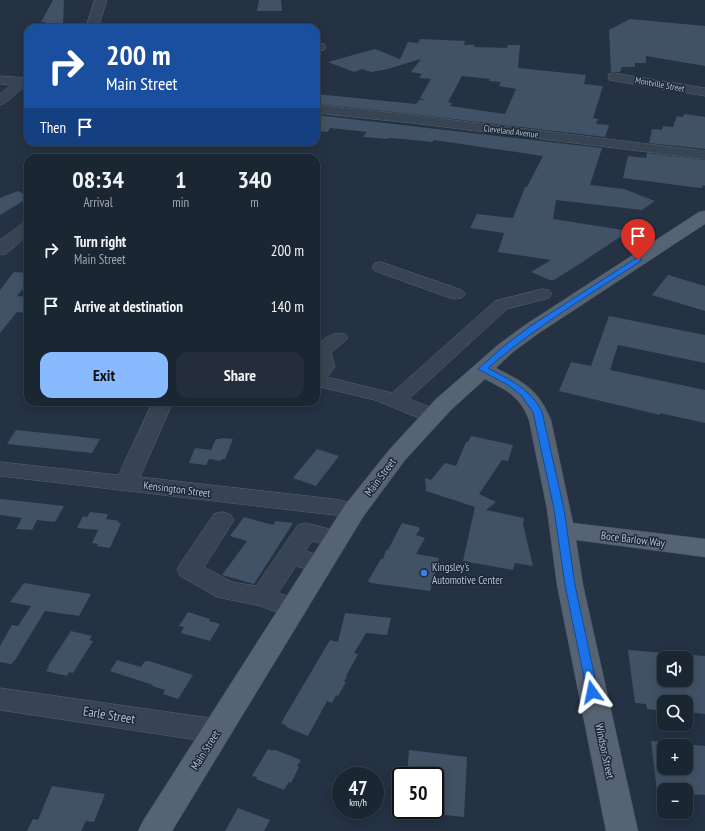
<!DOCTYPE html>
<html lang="en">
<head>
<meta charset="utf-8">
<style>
  :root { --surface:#1b2633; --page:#242e3b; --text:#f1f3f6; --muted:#a0a5ac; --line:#39434e; --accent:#89b9ff }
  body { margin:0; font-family:"PT Sans Narrow",sans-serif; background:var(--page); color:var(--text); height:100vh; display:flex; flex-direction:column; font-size:15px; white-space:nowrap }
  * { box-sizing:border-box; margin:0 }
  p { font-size:13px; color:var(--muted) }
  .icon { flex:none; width:22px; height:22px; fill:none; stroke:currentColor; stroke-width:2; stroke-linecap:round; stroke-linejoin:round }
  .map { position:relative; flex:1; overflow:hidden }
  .sheet { position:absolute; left:24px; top:154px; width:296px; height:252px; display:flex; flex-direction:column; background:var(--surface); border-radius:12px; box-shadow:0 2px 10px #0003,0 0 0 1px var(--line) }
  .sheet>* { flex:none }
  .top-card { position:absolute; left:24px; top:24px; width:296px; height:122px; border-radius:12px; box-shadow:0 2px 10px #0003,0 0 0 1px var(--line); background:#1a4fa0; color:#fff; overflow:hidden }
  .tools { position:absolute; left:657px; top:651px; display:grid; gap:8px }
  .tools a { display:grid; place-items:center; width:36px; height:36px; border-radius:8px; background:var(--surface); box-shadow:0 2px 10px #0003,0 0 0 1px var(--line); font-size:20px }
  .speed { position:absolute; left:332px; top:767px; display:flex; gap:8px; font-size:20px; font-weight:700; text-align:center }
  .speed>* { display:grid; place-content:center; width:52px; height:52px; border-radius:50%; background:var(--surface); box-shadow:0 2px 10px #0003,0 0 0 1px var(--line); line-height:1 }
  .speed small { font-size:10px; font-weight:400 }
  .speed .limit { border:2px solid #111; border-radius:6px; background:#fff; color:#111 }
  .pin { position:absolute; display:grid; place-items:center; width:34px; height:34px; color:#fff; margin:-41px -17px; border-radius:50% 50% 50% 0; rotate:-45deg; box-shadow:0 0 4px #0007 }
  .pin .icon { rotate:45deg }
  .me { position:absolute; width:44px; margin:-22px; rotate:348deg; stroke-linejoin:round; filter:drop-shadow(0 0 3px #0008) }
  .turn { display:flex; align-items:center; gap:14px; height:84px; padding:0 16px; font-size:18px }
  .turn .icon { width:52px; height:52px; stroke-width:2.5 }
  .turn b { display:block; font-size:28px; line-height:34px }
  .then { display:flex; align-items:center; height:38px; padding:0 16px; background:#0003; gap:8px; font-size:15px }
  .eta { display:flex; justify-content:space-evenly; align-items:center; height:68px; text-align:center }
  .eta b { font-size:24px; font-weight:700; line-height:28px }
  .primary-button { display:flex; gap:8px; margin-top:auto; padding:8px 16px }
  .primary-button a { flex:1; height:46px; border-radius:12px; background:var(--accent); color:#111; font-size:16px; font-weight:700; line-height:46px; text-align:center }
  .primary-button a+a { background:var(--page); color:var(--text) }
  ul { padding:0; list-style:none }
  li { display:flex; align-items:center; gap:12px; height:56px; padding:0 16px }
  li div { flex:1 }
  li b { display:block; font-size:15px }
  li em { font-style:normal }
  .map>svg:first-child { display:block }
  .building { fill:#425266; fill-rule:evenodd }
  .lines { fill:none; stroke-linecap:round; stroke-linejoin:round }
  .minor-casing { stroke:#576271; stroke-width:1 }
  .major-casing { stroke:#424d5d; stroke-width:1 }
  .minor { fill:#384453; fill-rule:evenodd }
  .major { fill:#566373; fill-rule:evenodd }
  .route { fill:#1a73e8; stroke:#114b97 }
  .shop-dot { fill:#3f7fe0; stroke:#1d2939; stroke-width:1.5 }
  .labels { text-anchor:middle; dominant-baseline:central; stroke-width:3; stroke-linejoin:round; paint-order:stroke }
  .far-street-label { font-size:9px; fill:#b6bfcd; stroke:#1d2939 }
  .street-label { font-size:11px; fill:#b6bfcd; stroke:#1d2939 }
  .poi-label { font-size:11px; fill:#b6bfcd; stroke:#1d2939; text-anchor:start }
  .near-street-label { font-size:13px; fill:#b6bfcd; stroke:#1d2939 }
</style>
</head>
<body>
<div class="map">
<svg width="705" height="831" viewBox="0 0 705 831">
  <rect width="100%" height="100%" fill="#243244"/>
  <g class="building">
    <polygon points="53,0 64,0 63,24 45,24 46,22 41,22"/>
    <polygon points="259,0 281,0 282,11 257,11"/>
    <polygon points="630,19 705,26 705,66 646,56 646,63 635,63 635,67 622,67 620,72 611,72 609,30"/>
    <path d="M420,39l45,2 -1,4h11l-1,2 33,1 1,-3h12l-2,23 68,7 -2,9 19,2 -10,32 5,1 -2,5 13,1 -4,12 -193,-23 -96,-10v-10l100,10 3,-4h6l-5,-2 11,-19 -12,-1 3,-4 -11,-2 10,-13 -37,11h-2l-11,2 -9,-3 -8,3 -26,-10 47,-13 25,10 8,-17 10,1zM462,76l28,3 -1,2 12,1 -2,4 17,3 -11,25 -55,-8 2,-3 -4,-1z"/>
    <polygon points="684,114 705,117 705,149 649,143 652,129 662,130 663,126 673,127 677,116 683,117"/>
    <polygon points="316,115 602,148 590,185 624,189 655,201 642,210 556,200 553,219 629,231 581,263 554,280 550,280 531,272 551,260 498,252 504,233 470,228 477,214 513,218 525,187 527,187 543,156 434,140 432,142 403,139 389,138 388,139 363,137 367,132 330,128 328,132 316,131"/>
    <polygon points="647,153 705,160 705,186 703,185 702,188 692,187 623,178 628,156 646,158"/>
    <polygon points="18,191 28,196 28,198 0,215 0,198"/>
    <polygon points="14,272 28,273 28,283 17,296 28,297 25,300 28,301 28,313 17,312 0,333 0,290"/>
    <polygon points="668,275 705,286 705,311 652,295"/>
    <polygon points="609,316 705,335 705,363 618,345 610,370 705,390 705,423 660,413 660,415 559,391 571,362 591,366"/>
    <polygon points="16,430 64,435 100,439 92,453 7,444"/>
    <polygon points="471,436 513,445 508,461 502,460 479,494 496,502 486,510 524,518 523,524 533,566 515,563 513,570 463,561 475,507 426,491 425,478 431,480 445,463 456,466 466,442 468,442"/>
    <polygon points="221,438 233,439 225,459 222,459 221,461 209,459 206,465 189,463 195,448 211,450 216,439 221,439"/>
    <polygon points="317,449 339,456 316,486 293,478"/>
    <polygon points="0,499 47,504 64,506 55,522 37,520 32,530 16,529 22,518 0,515"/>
    <polygon points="90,512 108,514 106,519 119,521 118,523 121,523 110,548 97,546 98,544 92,543 98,530 77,528 83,516 87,517"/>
    <polygon points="244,517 273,525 276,521 293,523 254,584 222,575 247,541 230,536"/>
    <polygon points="402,523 418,527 420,529 416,535 425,538 416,554 439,558 430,591 371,583 368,581 381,559 383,559 386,550 388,550"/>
    <polygon points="24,583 91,594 79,616 45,611 15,660 11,664 0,662 0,646 12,625 18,626 31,606 10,602"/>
    <polygon points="188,612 210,619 209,621 220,624 210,641 181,633 184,627 179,626"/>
    <polygon points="345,613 391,618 387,635 366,633 354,653 358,654 346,676 347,676 344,682 346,682 338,696 336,695 332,703 327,701 308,736 286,727 287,726 281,723 330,640 338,642"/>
    <polygon points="71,631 92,636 89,640 93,641 73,673 69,672 67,676 46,671 49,667 48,666"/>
    <path d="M628,650l77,6v58l-19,-2v-10h-22v9l-17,-2 -1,-5 -11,-1zM664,658h22v22h-22z"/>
    <polygon points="117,660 141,667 145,661 149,661 193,675 178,699 163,694 165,690 152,686 153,685 110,671"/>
    <path d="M651,741l54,5v49l-19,-1v-4l-29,1zM664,746h22v22h-22z"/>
    <polygon points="268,749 273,751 273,749 301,760 297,766 299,767 291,783 289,782 284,790 256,779 257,777 252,776"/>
    <polygon points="409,750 467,757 464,817 435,814 435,776 407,776"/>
    <polygon points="52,786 105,794 94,822 86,821 81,831 27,831 33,819 38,820"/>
    <polygon points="238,808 270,820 264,831 225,831"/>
  </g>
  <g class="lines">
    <g class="minor-casing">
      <g id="minor">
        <polygon points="95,0 107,0 98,28 86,28"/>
        <polygon points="316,43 324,44 326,47 324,50 316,51"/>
        <polygon points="614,73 705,88 705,96 609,80 608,77 609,74"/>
        <path d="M0,76l28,2v9c-11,2 -17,15 -28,18v-11l11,-9 -11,-1z"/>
        <polygon points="316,105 412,115 705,151 705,159 412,123 316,113"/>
        <polygon points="28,222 28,235 6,254 0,255 0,240 22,224"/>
        <polygon points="381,262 462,290 465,294 462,298 456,299 450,298 375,271 372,267 375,263"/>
        <path d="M543,289l6,1 3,4 -3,4 -42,11 -98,90 31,12 4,5 -4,5 -7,1 -7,-1 -51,-21 -59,-14v-41c10,-7 16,-14 29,-11l3,4 -17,15 4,14 -8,10 65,16 103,-92z"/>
        <polygon points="153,402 173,402 140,477 334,499 362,505 366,511 362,517 354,519 334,515 0,476 0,462 118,475"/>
        <polygon points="222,512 230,514 234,520 204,567 232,582 256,586 298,525 306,523 345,533 349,539 345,545 337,547 312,541 305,551 330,558 333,564 330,570 321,573 296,566 278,593 303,601 307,608 303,615 294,618 260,606 217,597 180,576 177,570 180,564 214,514"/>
        <polygon points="0,688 217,719 227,723 231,731 227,739 217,743 0,710"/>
      </g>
    </g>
    <g class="major-casing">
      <path id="major" d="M705,211v13l-166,109 -26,19 -17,16c29,15 42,21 55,52l22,103 132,16v18l-129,-17 7,45 55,246h-32l-49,-246 -10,-76 -18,-89c-10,-25 -22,-29 -44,-41l-34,31 -46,50 -42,57 -191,314h-34l5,-10 202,-316 44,-55 46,-50 64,-56 26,-19 174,-113z"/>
    </g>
    <use href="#minor" class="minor"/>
    <use href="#major" class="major"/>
  </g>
  <path class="route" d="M638,257l4,3 -1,1c-52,34 -106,66 -153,107 22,12 43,21 54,44l22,97 11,76 23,107 -1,3 -5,2 -4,-2 -1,-3 -22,-107 -11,-76 -21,-97 -12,-17 -13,-10 -30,-16 25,-22 26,-20z"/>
  <circle class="shop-dot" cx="424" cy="573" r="4"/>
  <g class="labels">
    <g class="far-street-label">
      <text transform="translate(660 84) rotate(10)">Montville Street</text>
      <text transform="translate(511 131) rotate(7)">Cleveland Avenue</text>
    </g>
    <g class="street-label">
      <text transform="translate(380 477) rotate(-53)">Main Street</text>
      <text transform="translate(177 489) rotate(7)">Kensington Street</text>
      <text transform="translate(633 539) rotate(7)">Boce Barlow Way</text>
      <text transform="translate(205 750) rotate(-58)">Main Street</text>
      <text transform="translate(605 751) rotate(78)">Windsor Street</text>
    </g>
    <g class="poi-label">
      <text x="432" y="567">Kingsley's<tspan x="432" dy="13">Automotive Center</tspan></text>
    </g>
    <g class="near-street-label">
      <text transform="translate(109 715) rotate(9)">Earle Street</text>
    </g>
  </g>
</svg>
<div class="tools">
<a><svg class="icon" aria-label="sound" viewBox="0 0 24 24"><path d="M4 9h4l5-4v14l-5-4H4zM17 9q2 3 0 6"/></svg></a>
<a><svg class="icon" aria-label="search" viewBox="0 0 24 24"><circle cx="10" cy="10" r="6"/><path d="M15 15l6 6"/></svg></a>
<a>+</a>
<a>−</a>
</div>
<div class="speed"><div>47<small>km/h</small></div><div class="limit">50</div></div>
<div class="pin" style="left:638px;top:260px;background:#d93025"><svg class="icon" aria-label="arrive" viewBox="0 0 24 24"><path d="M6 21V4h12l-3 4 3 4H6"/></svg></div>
<svg class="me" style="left:592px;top:692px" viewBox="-20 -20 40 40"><path d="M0-17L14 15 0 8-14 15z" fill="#1a73e8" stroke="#fff" stroke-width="4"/></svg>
<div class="top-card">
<div class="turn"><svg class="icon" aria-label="right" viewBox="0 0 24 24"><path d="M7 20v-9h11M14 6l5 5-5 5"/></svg><div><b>200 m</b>Main Street</div></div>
<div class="then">Then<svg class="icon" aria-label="arrive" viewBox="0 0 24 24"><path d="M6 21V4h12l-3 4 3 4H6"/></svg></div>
</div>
<section class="sheet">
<div class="eta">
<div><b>08:34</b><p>Arrival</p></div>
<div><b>1</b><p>min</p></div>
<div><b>340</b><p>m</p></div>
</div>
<ul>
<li><svg class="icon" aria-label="right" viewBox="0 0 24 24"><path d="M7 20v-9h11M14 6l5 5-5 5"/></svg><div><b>Turn right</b><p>Main Street</p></div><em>200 m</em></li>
<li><svg class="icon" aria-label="arrive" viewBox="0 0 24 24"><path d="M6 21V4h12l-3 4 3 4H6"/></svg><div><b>Arrive at destination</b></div><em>140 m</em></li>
</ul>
<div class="primary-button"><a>Exit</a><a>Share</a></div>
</section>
</div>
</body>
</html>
